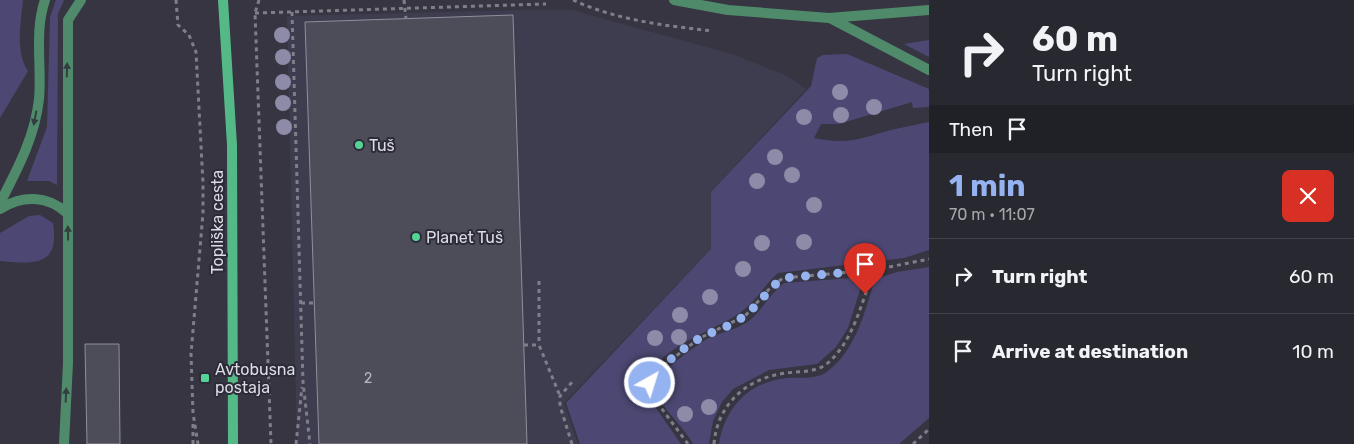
<!DOCTYPE html>
<html lang="en">
<head>
<meta charset="utf-8">
<style>
  :root { --surface:#282831; --page:#34343d; --text:#f1f3f6; --muted:#a5a6ab; --line:#44444d; --accent:#95b2f1 }
  body { margin:0; font-family:Rubik,sans-serif; background:var(--page); color:var(--text); height:100vh; display:flex; flex-direction:column; font-size:19px; white-space:nowrap }
  * { box-sizing:border-box; margin:0 }
  p { font-size:16px; color:var(--muted) }
  .icon { flex:none; width:28px; height:28px; fill:none; stroke:currentColor; stroke-width:2; stroke-linecap:round; stroke-linejoin:round }
  .map { position:relative; flex:1; overflow:hidden }
  .details { display:flex; flex-direction:column; background:var(--surface); width:425px }
  .details>* { flex:none }
  .banner { background:#282831; color:var(--text); overflow:hidden }
  .pin { position:absolute; display:grid; place-items:center; width:42px; height:42px; color:#fff; margin:-51px -21px; border-radius:50% 50% 50% 0; rotate:-45deg; box-shadow:0 0 5px #0007 }
  .pin .icon { rotate:45deg }
  .me { position:absolute; width:55px; margin:-28px; rotate:39deg; stroke-linejoin:round; filter:drop-shadow(0 0 4px #0008) }
  .turn { display:flex; align-items:center; gap:18px; height:105px; padding:0 20px; font-size:22px }
  .turn .icon { width:65px; height:65px; stroke-width:2.5 }
  .turn b { display:block; font-size:35px; line-height:42px }
  .then { display:flex; align-items:center; height:48px; padding:0 20px; background:#0003; gap:10px; font-size:19px }
  .round { display:grid; place-items:center; flex:none; width:52px; height:52px; border-radius:8px; background:var(--page) }
  .head { display:flex; align-items:center; justify-content:space-between; height:85px; padding:0 20px }
  h1 { font-size:30px; font-weight:700; line-height:38px; color:var(--accent) }
  ul { padding:0; list-style:none }
  li { display:flex; align-items:center; gap:15px; height:75px; padding:0 20px; border-top:1px solid var(--line) }
  li div { flex:1 }
  li b { display:block; font-size:19px }
  li em { font-style:normal }
  main { display:flex; flex:1; min-height:0 }
  .map>svg:first-child { display:block }
  .built { fill:#3e3d4f }
  .green { fill:#4d4873 }
  .building { fill:#4d4c59; stroke:#908f9d }
  .lines { fill:none; stroke-linecap:round; stroke-linejoin:round }
  .path { stroke:#7f7f89; stroke-width:3; stroke-dasharray:4 4; stroke-linecap:butt }
  .street { stroke:#4f8a6b; stroke-width:10 }
  .secondary { stroke:#55b987; stroke-width:10 }
  .tree { fill:#8d8ba8 }
  .oneway { fill:#333e41 }
  .route { stroke:#95b2f1; stroke-width:9; stroke-dasharray:0 16.2 }
  .poi-dot { fill:#54d396; stroke:#2c2b37; stroke-width:2 }
  .labels { text-anchor:middle; dominant-baseline:central; stroke-width:4; stroke-linejoin:round; paint-order:stroke }
  .number-label { font-size:14px; fill:#b8b8c1 }
  .poi-label { font-size:16px; fill:#dcdce4; stroke:#2c2b37; text-anchor:start }
  .street-label { font-size:16px; fill:#dcdce4; stroke:#2c2b37 }
</style>
</head>
<body>
<main>
<div class="map">
<svg width="929" height="444" viewBox="0 0 929 444">
  <rect width="100%" height="100%" fill="#363541"/>
  <polygon class="built" points="517,10 572,10 732,54 787,76 806,89 711,192 711,249 564,403 578,444 297,444 287,16"/>
  <g class="green">
    <path d="M0,0h23c-2,23 -8,51 5,71l-28,47z"/>
    <polygon points="56,0 64,0 58,14 57,185 49,181 27,181 47,127 50,17"/>
    <polygon points="929,40 929,57 904,44"/>
    <path d="M847,54l82,35v18l-16,1 -1,-6 -73,22h-18l-7,14c34,7 45,1 77,-8 12,-3 25,-5 38,-8v128l-25,8 -126,15c-13,11 -22,28 -37,39 -27,20 -96,38 -96,80l36,52h-101l-14,-41 145,-154v-57l100,-106 6,-28 6,-3z"/>
    <path d="M40,215l13,8c7,44 -19,41 -53,38v-28l29,-17z"/>
    <path d="M929,267v151l-30,26h-180c6,-37 30,-62 68,-66 13,-1 30,2 41,-7 28,-21 37,-60 47,-92l22,-7z"/>
    <path d="M864,277l-16,51 -12,19 -19,17 -48,6 -36,19 -11,13 -9,19 -4,23h-16c-9,-17 -32,-37 -36,-50 -7,-18 35,-45 48,-54 14,-8 31,-9 45,-20 13,-11 20,-26 34,-37z"/>
  </g>
  <g class="building">
    <polygon points="513,15 527,444 319,444 305,22"/>
    <polygon points="85,344 119,344 120,444 87,444"/>
  </g>
  <g class="lines">
    <g class="path">
      <polyline points="176,0 178,25 189,35 196,52 203,183 203,213 191,354 193,413 198,444"/>
      <polyline points="259,0 255,13 271,444"/>
      <polyline points="404,0 406,19"/>
      <path d="M573,0c43,20 93,26 140,31"/>
      <polyline points="292,12 303,382 310,444"/>
      <polyline points="255,13 546,4"/>
      <polyline points="539,281 539,345"/>
      <polyline points="301,303 314,303"/>
      <polyline points="524,345 539,345 560,396"/>
      <polyline points="193,444 193,422"/>
      <polyline points="296,444 302,387"/>
      <polyline points="572,444 560,406 560,396 574,380"/>
      <polyline points="688,444 650,393 653,377 664,365 700,338 745,316 771,287 783,278 874,270 929,259"/>
      <path d="M714,444c3,-39 32,-66 72,-71 15,-2 31,0 43,-11 26,-24 32,-60 45,-91"/>
      <polyline points="913,444 929,429"/>
    </g>
    <g class="street">
      <polyline points="674,0 728,10 829,18 929,10"/>
      <polyline points="830,18 929,70"/>
      <path d="M0,203c17,-33 35,-66 39,-104 3,-33 -5,-67 6,-99"/>
      <path d="M0,209c22,-14 47,-14 67,4"/>
      <polyline points="64,444 68,363 68,20 81,0"/>
    </g>
    <polyline class="secondary" points="223,0 232,145 233,444"/>
  </g>
  <g class="tree">
    <circle cx="282" cy="35" r="8"/>
    <circle cx="283" cy="57" r="8"/>
    <circle cx="283" cy="82" r="8"/>
    <circle cx="840" cy="92" r="8"/>
    <circle cx="283" cy="103" r="8"/>
    <circle cx="874" cy="107" r="8"/>
    <circle cx="841" cy="115" r="8"/>
    <circle cx="804" cy="117" r="8"/>
    <circle cx="284" cy="127" r="8"/>
    <circle cx="775" cy="157" r="8"/>
    <circle cx="792" cy="175" r="8"/>
    <circle cx="757" cy="181" r="8"/>
    <circle cx="814" cy="205" r="8"/>
    <circle cx="804" cy="242" r="8"/>
    <circle cx="762" cy="243" r="8"/>
    <circle cx="743" cy="269" r="8"/>
    <circle cx="710" cy="297" r="8"/>
    <circle cx="680" cy="315" r="8"/>
    <circle cx="679" cy="337" r="8"/>
    <circle cx="655" cy="338" r="8"/>
    <circle cx="709" cy="407" r="8"/>
    <circle cx="685" cy="414" r="8"/>
  </g>
  <defs><path id="oneway-solid" d="M-6-.8H1V-3.2L6.5 0L1 3.2V.8H-6Z" transform="scale(1.25)"/></defs>
  <g class="oneway">
    <use href="#oneway-solid" transform="translate(67 70) rotate(-88)"/>
    <use href="#oneway-solid" transform="translate(35 118) rotate(101)"/>
    <use href="#oneway-solid" transform="translate(68 233) rotate(-91)"/>
    <use href="#oneway-solid" transform="translate(66 395) rotate(-87)"/>
  </g>
  <g class="lines">
    <path class="route" d="M650,383c6,-14 38,-39 52,-46 14,-7 30,-11 42,-21 15,-11 24,-27 39,-38l91,-8 -9,24"/>
  </g>
  <g class="poi-dot">
    <circle cx="359" cy="145" r="5"/>
    <circle cx="416" cy="237" r="5"/>
    <rect x="200" y="373" width="10" height="10" rx="2.5"/>
  </g>
  <g class="labels">
    <g class="number-label">
      <text x="368" y="378">2</text>
    </g>
    <g class="poi-label">
      <text x="369" y="145">Tuš</text>
      <text x="426" y="237">Planet Tuš</text>
      <text x="215" y="369">Avtobusna<tspan x="215" dy="18">postaja</tspan></text>
    </g>
    <g class="street-label">
      <text transform="translate(217 222) rotate(-90)">Topliška cesta</text>
    </g>
  </g>
</svg>
<div class="pin" style="left:865px;top:294px;background:#d93025"><svg class="icon" aria-label="arrive" viewBox="0 0 24 24"><path d="M6 21V4h12l-3 4 3 4H6"/></svg></div>
<svg class="me" style="left:650px;top:383px" viewBox="-20 -20 40 40"><circle r="17" fill="#95b2f1" stroke="#fff" stroke-width="3"/><path d="M0-11L8 9 0 5-8 9z" fill="#fff"/></svg>
</div>
<section class="details">
<div class="banner">
<div class="turn"><svg class="icon" aria-label="right" viewBox="0 0 24 24"><path d="M7 20v-9h11M14 6l5 5-5 5"/></svg><div><b>60 m</b>Turn right</div></div>
<div class="then">Then<svg class="icon" aria-label="arrive" viewBox="0 0 24 24"><path d="M6 21V4h12l-3 4 3 4H6"/></svg></div>
</div>
<div class="head"><div><h1>1 min</h1><p>70 m · 11:07</p></div><a class="round" style="background:#d93025;color:#fff"><svg class="icon" aria-label="close" viewBox="0 0 24 24"><path d="M6 6l12 12M18 6L6 18"/></svg></a></div>
<ul>
<li><svg class="icon" aria-label="right" viewBox="0 0 24 24"><path d="M7 20v-9h11M14 6l5 5-5 5"/></svg><div><b>Turn right</b></div><em>60 m</em></li>
<li><svg class="icon" aria-label="arrive" viewBox="0 0 24 24"><path d="M6 21V4h12l-3 4 3 4H6"/></svg><div><b>Arrive at destination</b></div><em>10 m</em></li>
</ul>
</section>
</main>
</body>
</html>
